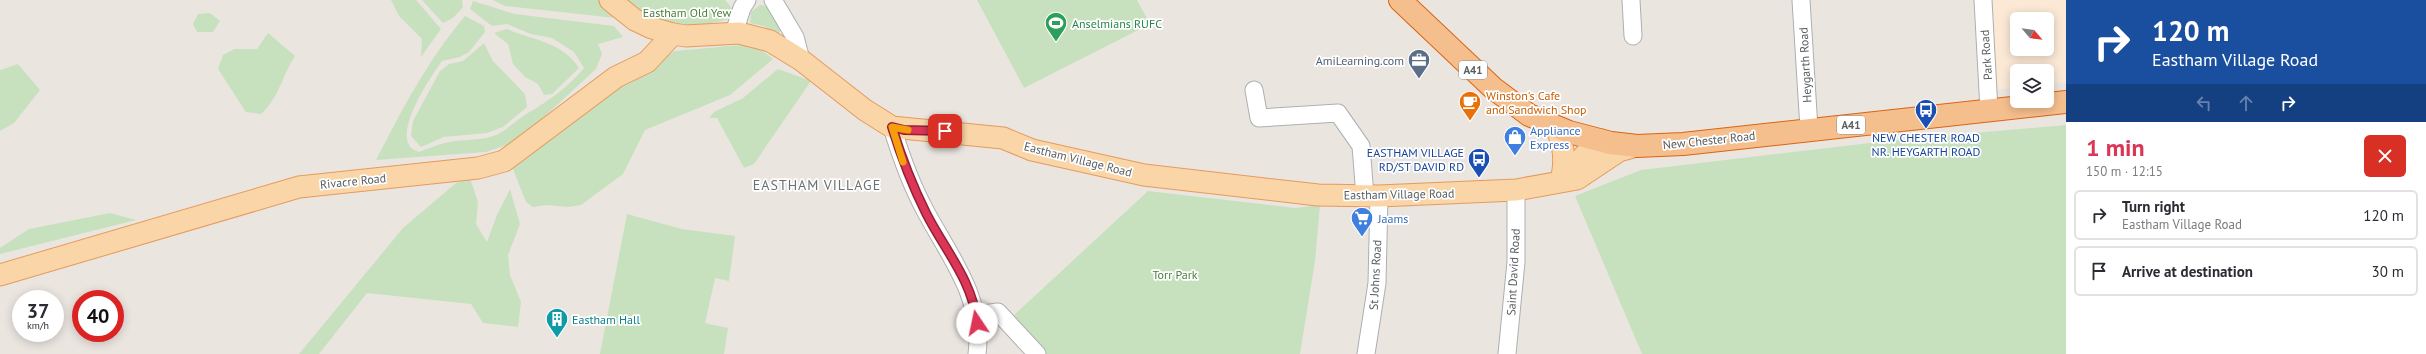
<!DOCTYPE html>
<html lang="en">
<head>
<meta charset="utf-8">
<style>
  :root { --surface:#fff; --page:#f7f7f7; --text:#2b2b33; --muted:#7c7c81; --line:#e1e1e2; --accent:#dc3556 }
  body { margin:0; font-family:"PT Sans",sans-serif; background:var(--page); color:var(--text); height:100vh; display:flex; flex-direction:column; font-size:15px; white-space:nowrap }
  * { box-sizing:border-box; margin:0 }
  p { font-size:13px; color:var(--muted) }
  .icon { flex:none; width:22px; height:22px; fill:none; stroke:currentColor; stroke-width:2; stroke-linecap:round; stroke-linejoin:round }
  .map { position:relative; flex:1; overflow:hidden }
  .side { display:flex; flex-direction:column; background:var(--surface); width:360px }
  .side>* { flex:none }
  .banner { background:#1a4fa0; color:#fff; overflow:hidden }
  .needle { width:26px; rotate:119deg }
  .tools { position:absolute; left:2010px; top:12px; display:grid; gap:8px }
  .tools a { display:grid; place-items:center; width:44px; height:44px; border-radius:6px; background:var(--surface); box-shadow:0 2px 10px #0003; font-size:20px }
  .speed { position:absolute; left:12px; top:290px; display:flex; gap:8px; font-size:20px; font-weight:700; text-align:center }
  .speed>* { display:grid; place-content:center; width:52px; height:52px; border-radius:50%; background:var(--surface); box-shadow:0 2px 10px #0003; line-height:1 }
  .speed small { font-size:10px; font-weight:400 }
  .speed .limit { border:6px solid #d22; background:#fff; color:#111 }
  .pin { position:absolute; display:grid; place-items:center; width:34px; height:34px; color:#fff; margin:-17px; border-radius:8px; box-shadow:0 2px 6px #0006 }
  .me { position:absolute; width:44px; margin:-22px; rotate:349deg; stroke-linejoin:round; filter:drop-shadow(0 0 3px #0008) }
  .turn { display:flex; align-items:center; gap:14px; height:84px; padding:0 20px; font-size:18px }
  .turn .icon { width:52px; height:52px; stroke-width:2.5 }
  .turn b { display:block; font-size:28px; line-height:34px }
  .lanes { display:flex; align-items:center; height:38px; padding:0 20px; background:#0003; justify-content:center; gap:20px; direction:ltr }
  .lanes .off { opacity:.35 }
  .round { display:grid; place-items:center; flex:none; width:42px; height:42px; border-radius:6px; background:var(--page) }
  .summary { display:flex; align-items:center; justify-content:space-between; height:68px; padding:0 20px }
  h1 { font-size:24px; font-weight:600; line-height:30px; color:var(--accent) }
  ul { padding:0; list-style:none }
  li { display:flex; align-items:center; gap:12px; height:50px; margin:0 8px 6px; padding:0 12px; border:2px solid var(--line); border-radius:6px }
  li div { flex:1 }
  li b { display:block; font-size:15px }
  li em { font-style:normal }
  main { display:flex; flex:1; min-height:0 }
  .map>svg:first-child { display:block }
  .commercial { fill:#fbe8d5; fill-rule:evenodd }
  .green { fill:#c7e1be }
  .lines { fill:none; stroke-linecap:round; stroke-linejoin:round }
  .minor-casing { stroke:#acb0b2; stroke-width:19 }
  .major-casing { stroke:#e69a5d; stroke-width:23 }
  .highway-casing { stroke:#db6410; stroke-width:24 }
  .minor { stroke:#fff; stroke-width:17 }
  .major { stroke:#f9d5a7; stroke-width:21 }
  .highway { stroke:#f5be8d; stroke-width:22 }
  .route-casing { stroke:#8f2238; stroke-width:10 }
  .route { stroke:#dc3556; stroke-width:7 }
  .slow { stroke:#f59e0b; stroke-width:7 }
  .labels { text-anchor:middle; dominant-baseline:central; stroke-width:3.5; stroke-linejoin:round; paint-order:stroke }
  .shield { fill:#fff; stroke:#8b8e90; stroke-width:1 }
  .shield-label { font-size:11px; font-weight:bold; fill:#595e60 }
  .park-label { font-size:12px; fill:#497e39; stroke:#fff }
  .leisure-label { font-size:12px; fill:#27864d; stroke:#fff; text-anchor:start }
  .street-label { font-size:12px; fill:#595e60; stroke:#fff }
  .service-label { font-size:12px; fill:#4e5e75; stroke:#fff; text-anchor:end }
  .food-label { font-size:12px; fill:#c56008; stroke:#fff; text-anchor:start }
  .shop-label { font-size:12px; fill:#366cbe; stroke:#fff; text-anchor:start }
  .transit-label { font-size:12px; fill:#164399; stroke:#fff }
  .culture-label { font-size:12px; fill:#0d838f; stroke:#fff; text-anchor:start }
  .quarter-label { font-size:14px; letter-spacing:1px; fill:#6a7072; stroke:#fff }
</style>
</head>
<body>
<main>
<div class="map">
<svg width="2066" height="354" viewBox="0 0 2066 354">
  <rect width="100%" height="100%" fill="#ebe5e0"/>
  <path class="commercial" d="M1992,0h74v82l-19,2v-13h-30v16l-20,3zM2017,19h30v30h-30z"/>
  <g class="green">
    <polygon points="391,0 416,0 441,29 421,57 422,39 399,16"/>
    <polygon points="422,0 462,0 463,7 453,18 443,23"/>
    <polygon points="493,0 599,0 615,18 505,6"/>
    <path d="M625,0h100c5,5 9,10 7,18 -22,6 -46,11 -69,3 -13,-4 -26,-14 -38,-21z"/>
    <polygon points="977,0 1137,0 1150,24 1024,88"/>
    <path d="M473,1l42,13 99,12 9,11 -25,7 4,10 -6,15 -78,72 -32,11 -110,8c27,-52 51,-99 89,-144l19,10 1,6 -16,20 -9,5 -18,4c-12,17 -44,64 -33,84 2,4 6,5 10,7 8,-3 17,-7 26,-9 14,-4 31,-2 45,-6 17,-5 24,-16 38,-24 22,-13 39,-25 56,-45l-10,-16 -22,-14 -21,-4 -24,-10 -15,2 -22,-17z"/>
    <polygon points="760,5 766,6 783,27 778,34 763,26 750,23 751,12"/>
    <polygon points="210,13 220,21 213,32 197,32 193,24 198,14"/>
    <path d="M507,29c26,11 56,13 72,39l-27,26 -8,1 -6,-11 -13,-7 -12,-13 -5,-20 -14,-11z"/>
    <path d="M268,33l27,23c-13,20 -16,42 -34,58l-15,-2 -28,-43 5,-14 11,-6h23z"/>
    <polygon points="484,43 493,61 525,94 527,107 503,127 487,133 444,137 421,147 411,136 413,121 440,71 449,64 463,61"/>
    <polygon points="741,45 759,48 773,59 730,95 645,130 623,174 581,205 568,207 546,205 533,207 526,202 512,167 602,92 675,51"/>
    <polygon points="18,64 40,90 14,123 0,131 0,70"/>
    <polygon points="778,69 811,81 754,164 744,168 717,118 709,118 714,112 743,98"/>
    <polygon points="2066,125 2066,354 1642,354 1575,196 1641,170 1904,139"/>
    <polygon points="470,178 478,202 476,224 487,242 497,215 510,189 520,224 508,255 510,275 521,302 518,327 483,323 471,304 367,293 319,354 299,354 403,228 456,183"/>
    <polygon points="1148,191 1295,208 1320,205 1315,261 1300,354 1043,354 1012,317"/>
    <polygon points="110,213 136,220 0,254 0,248 29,229"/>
    <polygon points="627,214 682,229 735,236 729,281 715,278 705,323 728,328 724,354 600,354"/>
  </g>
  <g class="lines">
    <g class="minor-casing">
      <g id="minor">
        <polyline points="773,0 795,37 801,60"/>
        <polyline points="1631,0 1633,36"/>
        <polyline points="1801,0 1809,129"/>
        <polyline points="1983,0 1989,110"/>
        <polyline points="734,33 742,8 747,0"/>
        <polyline points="1254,90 1259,118 1338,113 1361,146 1365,196"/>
        <path d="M892,127c9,30 20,60 35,87 24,44 57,86 50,140"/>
        <polyline points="976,315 998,312 1037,354"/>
        <polyline points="1366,354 1377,283 1379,196"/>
        <polyline points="1507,354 1516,262 1516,190"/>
      </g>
    </g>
    <g class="major-casing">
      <g id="major">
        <polyline points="610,0 635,20 652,28 673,34 686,36 739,33 770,41 801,60 865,110 892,127 1003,138 1032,150 1144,175 1318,195 1379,196 1516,190 1577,179 1619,151 1637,146"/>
        <path d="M1556,127c8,19 10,33 5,54"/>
        <polyline points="1561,181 1590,149 1601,140"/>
        <polyline points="0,275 299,187 478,168 504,161 616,77 647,62 673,34"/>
      </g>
    </g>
    <g class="highway-casing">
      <polyline id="highway" points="1400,0 1493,88 1529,115 1569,132 1611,143 1637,146 1683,144 2066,102"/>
    </g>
    <use href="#minor" class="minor"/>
    <use href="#major" class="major"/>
    <use href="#highway" class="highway"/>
  </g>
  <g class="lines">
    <g class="route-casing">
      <path id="route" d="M945,131l-41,-1 -12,-3c9,29 20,58 34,86 18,36 47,68 51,110"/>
    </g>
    <use href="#route" class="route"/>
    <polyline class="slow" points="903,162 892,127 908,130"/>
  </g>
  <defs>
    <g id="stadium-pin" transform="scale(1.15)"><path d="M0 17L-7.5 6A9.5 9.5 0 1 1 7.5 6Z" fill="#2e9e5b" stroke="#fff"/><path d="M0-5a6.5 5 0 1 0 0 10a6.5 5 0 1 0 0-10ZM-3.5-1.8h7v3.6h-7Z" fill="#fff"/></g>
    <g id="office-pin" transform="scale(1.15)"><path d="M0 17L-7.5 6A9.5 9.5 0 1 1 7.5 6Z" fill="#5c6f8a" stroke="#fff"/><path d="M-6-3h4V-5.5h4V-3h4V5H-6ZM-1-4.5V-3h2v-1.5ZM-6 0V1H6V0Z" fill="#fff"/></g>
    <g id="cafe-pin" transform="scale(1.15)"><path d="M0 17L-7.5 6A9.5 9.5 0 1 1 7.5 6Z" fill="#e8710a" stroke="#fff"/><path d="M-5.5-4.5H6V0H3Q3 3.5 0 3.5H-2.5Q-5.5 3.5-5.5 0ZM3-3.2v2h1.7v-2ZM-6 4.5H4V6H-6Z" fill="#fff"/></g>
    <g id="bus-pin" transform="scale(1.15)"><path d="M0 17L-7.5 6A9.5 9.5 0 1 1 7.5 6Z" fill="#1a4fb4" stroke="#fff"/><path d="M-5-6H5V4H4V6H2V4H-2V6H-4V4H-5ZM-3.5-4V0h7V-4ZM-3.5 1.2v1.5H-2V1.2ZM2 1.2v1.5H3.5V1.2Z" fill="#fff"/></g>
    <g id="shop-pin" transform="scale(1.15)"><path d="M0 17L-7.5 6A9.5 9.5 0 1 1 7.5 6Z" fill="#3f7fe0" stroke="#fff"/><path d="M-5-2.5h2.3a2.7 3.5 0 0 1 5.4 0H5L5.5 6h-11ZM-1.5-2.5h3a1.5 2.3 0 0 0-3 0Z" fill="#fff"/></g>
    <g id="supermarket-pin" transform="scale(1.15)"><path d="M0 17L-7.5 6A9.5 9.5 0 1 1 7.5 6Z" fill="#3f7fe0" stroke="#fff"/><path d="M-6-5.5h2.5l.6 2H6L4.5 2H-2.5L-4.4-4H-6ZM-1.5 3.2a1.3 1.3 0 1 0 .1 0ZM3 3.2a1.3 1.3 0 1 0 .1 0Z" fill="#fff"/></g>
    <g id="building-pin" transform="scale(1.15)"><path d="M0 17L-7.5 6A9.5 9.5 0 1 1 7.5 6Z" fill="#0f9aa8" stroke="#fff"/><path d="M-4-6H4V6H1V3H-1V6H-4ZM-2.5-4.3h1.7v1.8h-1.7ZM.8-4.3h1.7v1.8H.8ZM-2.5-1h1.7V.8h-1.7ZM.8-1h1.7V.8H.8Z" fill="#fff"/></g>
  </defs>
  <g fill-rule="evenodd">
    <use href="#stadium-pin" x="1056" y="23"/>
    <use href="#office-pin" x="1419" y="60"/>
    <use href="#cafe-pin" x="1470" y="102"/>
    <use href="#bus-pin" x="1926" y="110"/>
    <use href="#shop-pin" x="1515" y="137"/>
    <use href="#bus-pin" x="1479" y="159"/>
    <use href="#supermarket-pin" x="1362" y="218"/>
    <use href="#building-pin" x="557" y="319"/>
  </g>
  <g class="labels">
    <g class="shield">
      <rect x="1459" y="61" width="28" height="18" rx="3"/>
      <rect x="1837" y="116" width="28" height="18" rx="3"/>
    </g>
    <g class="shield-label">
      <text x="1473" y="70">A41</text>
      <text x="1851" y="125">A41</text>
    </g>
    <g class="park-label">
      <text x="687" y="12">Eastham Old Yew</text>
      <text x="1175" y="274">Torr Park</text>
    </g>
    <g class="leisure-label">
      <text x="1072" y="23">Anselmians RUFC</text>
    </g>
    <g class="street-label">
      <text transform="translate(1986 55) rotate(-94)">Park Road</text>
      <text transform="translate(1805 65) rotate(-93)">Heygarth Road</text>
      <text transform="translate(1709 140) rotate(-6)">New Chester Road</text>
      <text transform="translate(1078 159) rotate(14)">Eastham Village Road</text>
      <text transform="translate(353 181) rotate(-6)">Rivacre Road</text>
      <text transform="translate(1399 194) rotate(-1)">Eastham Village Road</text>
      <text transform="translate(1513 272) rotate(-87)">Saint David Road</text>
      <text transform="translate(1375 275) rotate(-87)">St Johns Road</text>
    </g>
    <g class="service-label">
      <text x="1404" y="60">AmiLearning.com</text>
    </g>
    <g class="food-label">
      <text x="1486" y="95">Winston's Cafe<tspan x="1486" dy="14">and Sandwich Shop</tspan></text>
    </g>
    <g class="shop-label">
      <text x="1530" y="130">Appliance<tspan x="1530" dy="14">Express</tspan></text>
      <text x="1378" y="218">Jaams</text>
    </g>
    <g class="transit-label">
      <text x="1926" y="137">NEW CHESTER ROAD<tspan x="1926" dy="14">NR. HEYGARTH ROAD</tspan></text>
      <text x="1464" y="152" text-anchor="end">EASTHAM VILLAGE<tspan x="1464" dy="14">RD/ST DAVID RD</tspan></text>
    </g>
    <g class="culture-label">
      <text x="572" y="319">Eastham Hall</text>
    </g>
    <g class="quarter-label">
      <text x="817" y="185">EASTHAM VILLAGE</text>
    </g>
  </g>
</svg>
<div class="tools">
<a><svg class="needle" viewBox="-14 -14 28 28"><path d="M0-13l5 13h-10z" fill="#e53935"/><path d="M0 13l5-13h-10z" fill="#7c7c81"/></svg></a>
<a><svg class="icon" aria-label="layers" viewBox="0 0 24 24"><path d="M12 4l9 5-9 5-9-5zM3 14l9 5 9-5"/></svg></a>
</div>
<div class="speed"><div>37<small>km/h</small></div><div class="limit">40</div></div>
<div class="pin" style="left:945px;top:131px;background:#d93025"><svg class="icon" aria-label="arrive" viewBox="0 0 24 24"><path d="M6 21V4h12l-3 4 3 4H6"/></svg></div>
<svg class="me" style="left:977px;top:323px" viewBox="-20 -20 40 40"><circle r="19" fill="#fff"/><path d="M0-13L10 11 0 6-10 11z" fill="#dc3556"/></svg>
</div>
<section class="side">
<div class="banner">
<div class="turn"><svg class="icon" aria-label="right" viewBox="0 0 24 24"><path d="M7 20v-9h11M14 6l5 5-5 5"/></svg><div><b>120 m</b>Eastham Village Road</div></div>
<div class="lanes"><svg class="icon off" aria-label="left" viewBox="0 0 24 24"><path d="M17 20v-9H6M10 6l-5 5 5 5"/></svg><svg class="icon off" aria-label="ahead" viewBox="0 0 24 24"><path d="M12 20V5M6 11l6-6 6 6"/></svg><svg class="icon" aria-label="right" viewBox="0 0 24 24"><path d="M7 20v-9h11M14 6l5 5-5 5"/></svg></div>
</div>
<div class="summary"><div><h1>1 min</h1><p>150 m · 12:15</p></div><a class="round" style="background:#d93025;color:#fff"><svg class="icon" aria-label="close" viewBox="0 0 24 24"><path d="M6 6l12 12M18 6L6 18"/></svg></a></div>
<ul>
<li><svg class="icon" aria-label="right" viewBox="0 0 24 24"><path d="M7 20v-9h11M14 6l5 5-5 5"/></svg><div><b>Turn right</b><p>Eastham Village Road</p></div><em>120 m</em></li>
<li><svg class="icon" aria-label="arrive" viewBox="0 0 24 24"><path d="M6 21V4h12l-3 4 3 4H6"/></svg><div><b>Arrive at destination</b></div><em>30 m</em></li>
</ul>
</section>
</main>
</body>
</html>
